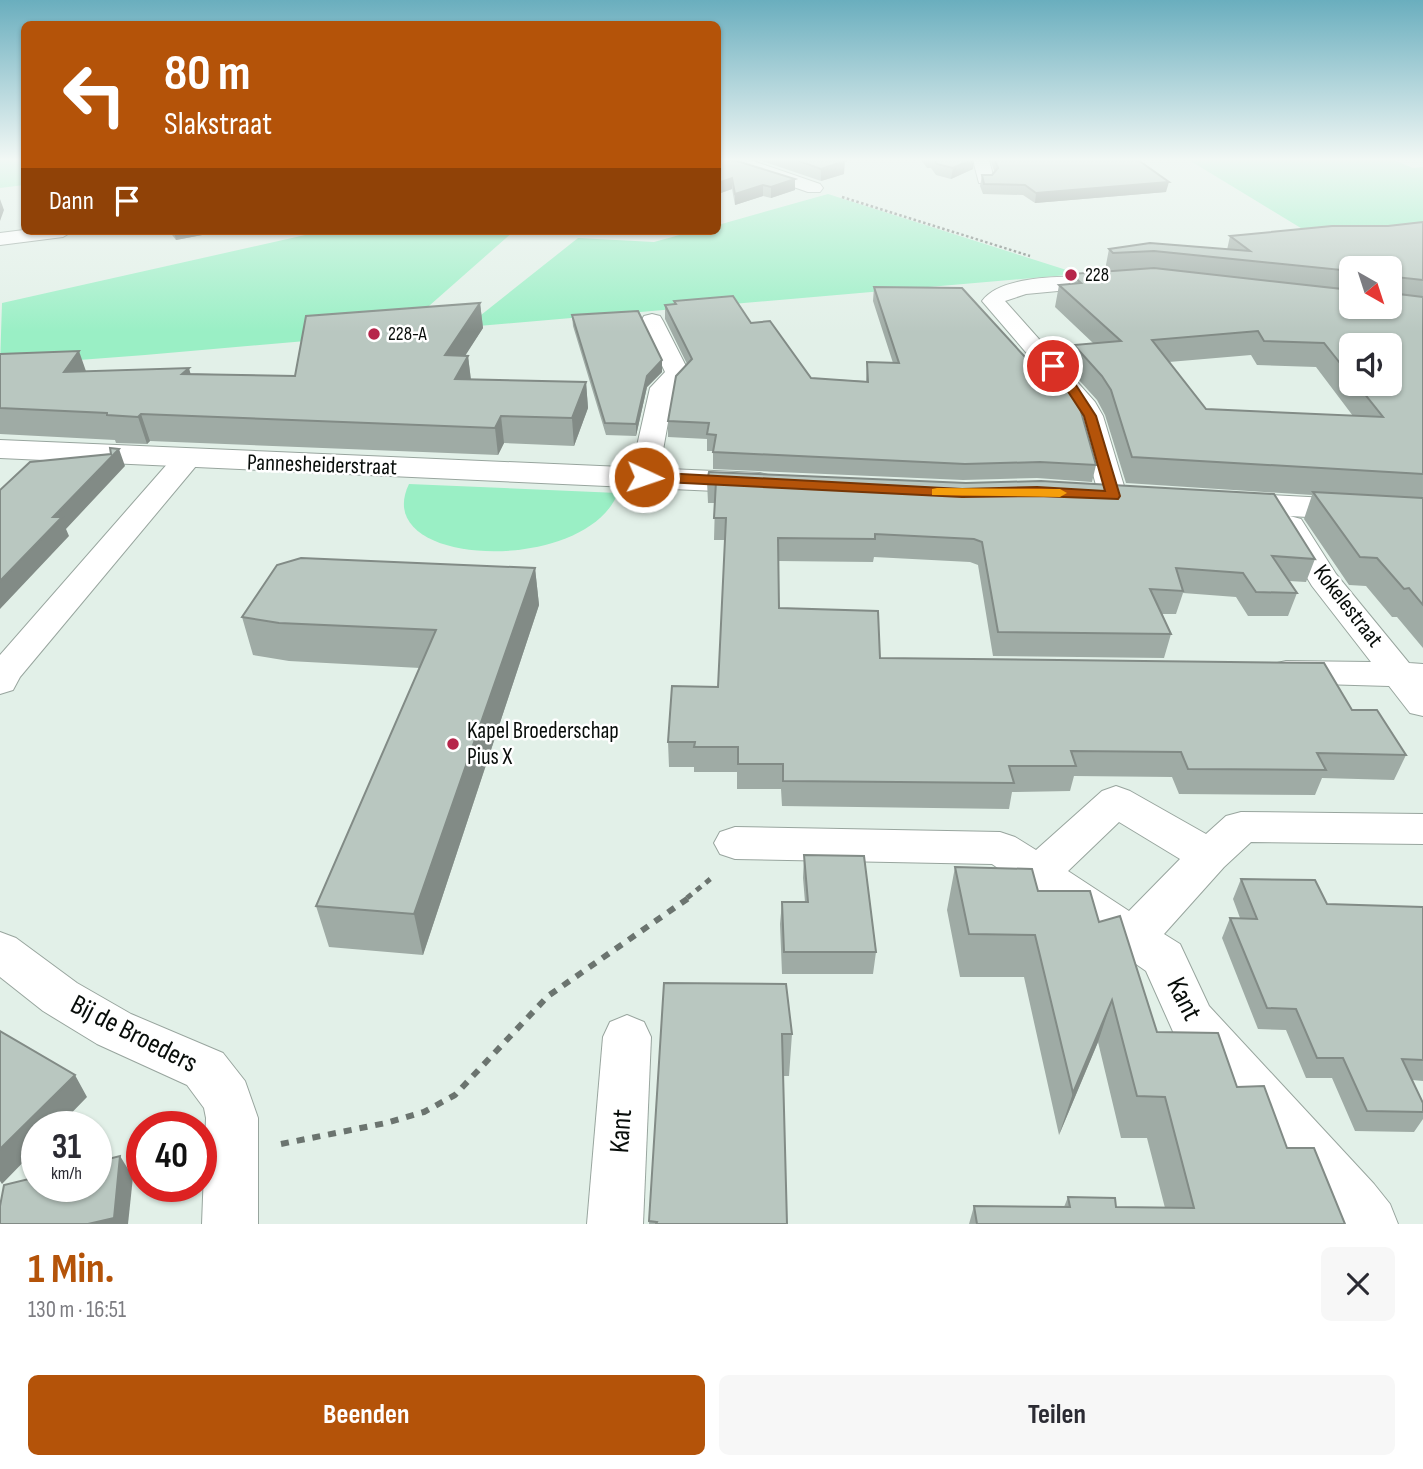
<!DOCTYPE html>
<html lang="de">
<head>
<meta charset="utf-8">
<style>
  :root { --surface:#fff; --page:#f7f7f7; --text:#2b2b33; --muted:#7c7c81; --accent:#b45309 }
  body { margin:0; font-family:"Sofia Sans Condensed",sans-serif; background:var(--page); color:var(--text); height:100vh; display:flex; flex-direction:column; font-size:26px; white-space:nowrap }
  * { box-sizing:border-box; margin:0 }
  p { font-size:23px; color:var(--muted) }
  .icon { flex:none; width:38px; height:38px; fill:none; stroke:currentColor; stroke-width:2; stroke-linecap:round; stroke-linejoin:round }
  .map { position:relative; height:1224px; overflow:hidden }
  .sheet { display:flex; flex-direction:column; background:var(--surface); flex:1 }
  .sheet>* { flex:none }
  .guide { position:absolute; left:21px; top:21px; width:700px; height:214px; border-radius:10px; box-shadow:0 2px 5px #0004; background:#b45309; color:#fff; overflow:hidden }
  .needle { width:46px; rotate:141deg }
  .buttons { position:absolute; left:1339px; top:256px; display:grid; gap:14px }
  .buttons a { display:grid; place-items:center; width:63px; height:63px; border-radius:10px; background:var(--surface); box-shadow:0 2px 5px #0004; font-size:35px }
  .speed { position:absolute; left:21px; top:1111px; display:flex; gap:14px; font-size:35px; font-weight:700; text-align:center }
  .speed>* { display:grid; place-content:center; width:91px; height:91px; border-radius:50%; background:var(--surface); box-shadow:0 2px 5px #0004; line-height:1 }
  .speed small { font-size:18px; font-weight:400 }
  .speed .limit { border:10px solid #d22; background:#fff; color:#111 }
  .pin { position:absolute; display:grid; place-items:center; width:60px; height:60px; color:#fff; margin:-30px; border:4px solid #fff; border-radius:50%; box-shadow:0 2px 7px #0007 }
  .me { position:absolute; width:77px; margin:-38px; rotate:93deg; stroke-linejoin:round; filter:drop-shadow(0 0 5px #0008) }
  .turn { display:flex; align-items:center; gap:24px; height:147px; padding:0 28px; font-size:32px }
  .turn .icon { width:91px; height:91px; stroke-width:2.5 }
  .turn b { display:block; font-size:49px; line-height:60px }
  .then { display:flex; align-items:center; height:66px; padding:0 28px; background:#0003; gap:14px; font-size:26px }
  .round { display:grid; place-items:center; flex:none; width:74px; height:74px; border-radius:10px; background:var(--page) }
  .summary { display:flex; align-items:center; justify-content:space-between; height:119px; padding:0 28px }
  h1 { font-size:42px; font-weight:700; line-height:52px; color:var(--accent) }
  .primary-button { display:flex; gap:14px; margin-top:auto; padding:14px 28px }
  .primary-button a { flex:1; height:80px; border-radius:10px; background:var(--accent); color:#fff; font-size:28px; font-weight:700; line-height:80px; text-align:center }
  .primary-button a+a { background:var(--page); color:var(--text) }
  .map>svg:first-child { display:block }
  .green { fill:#9aefc5 }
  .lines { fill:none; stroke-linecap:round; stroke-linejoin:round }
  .street-casing { stroke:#98a59e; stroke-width:2 }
  .secondary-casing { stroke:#98a59e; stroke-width:2 }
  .path-far2 { stroke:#6b746f; stroke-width:2.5; stroke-dasharray:2.5 2.5; stroke-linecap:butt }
  .path-far1 { stroke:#6b746f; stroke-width:5; stroke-dasharray:6 6; stroke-linecap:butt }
  .path { stroke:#6b746f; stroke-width:6; stroke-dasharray:8 8; stroke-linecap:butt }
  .street { fill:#fff; fill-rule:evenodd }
  .secondary { fill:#fff; fill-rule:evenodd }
  .wall { fill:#9faba5; fill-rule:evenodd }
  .shaded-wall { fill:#828b86 }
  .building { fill:#b9c7c0; stroke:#828b86; stroke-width:2; fill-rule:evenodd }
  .route { fill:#b45309; stroke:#753606; stroke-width:2 }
  .slow { fill:#f59e0b }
  .poi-dot { fill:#b6254a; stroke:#fff; stroke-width:2.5 }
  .labels { text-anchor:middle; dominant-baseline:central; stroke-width:5; stroke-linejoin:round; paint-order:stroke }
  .far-poi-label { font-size:19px; fill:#080d0a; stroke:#fff; text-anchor:start }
  .street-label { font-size:23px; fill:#080d0a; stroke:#fff }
  .poi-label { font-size:23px; fill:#080d0a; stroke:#fff; text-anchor:start }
  .near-street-label { font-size:28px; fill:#080d0a; stroke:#fff }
</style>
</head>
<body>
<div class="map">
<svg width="1423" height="1224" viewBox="0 0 1423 1224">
  <rect width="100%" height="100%" fill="#e2f0e8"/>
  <g class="green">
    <polygon points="0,160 24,160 24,185 0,188"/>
    <polygon points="1189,160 1394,160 1413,168 1423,167 1423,240 1332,247"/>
    <polygon points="828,194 1079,274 145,355 0,366 2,303 323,231 514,231 421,313 481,315 578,238 654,242 694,231 718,231 718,225"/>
    <path d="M409,484l209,9c-33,83 -250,75 -209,-9z"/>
  </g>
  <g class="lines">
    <g class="street-casing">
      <g id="street">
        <polygon points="725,160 750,160 820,184 823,188 820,192 808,192 727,164"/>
        <polygon points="973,160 989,160 994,179 991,183 979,183"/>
        <polygon points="24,230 24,231 73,231 63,237 0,245 0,233"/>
        <path d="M1104,276l7,2 4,4 -4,4 -85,8 -21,7 90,101 8,14 24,80 -4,6 -10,3 -10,-3 -4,-6 -22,-80 -6,-11 -89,-104c20,-28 90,-24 122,-25z"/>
        <polygon points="652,314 660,316 663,321 690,374 674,390 658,477 654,483 644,485 634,483 630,477 650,388 665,372 641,321 644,316"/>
        <polygon points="186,452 196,454 200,460 196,466 20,677 13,690 0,694 0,655 176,454"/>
        <polygon points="1290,516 1301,519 1336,574 1409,663 1423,664 1423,716 1410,713 1389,686 1286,683 1273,680 1268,672 1273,664 1286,661 1371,662 1312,586 1275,525 1279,519"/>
        <path d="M1116,786l14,5 76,43 20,-18 15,-4 182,2v30l-172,-2 -27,25 -60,67 16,10 29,62 165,178 16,20 8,20h-61l-162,-188 -29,-65 -154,-107 -257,-5 -15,-5 -6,-11 6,-11 15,-5 265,5 15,5 21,13 66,-59zM1119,822l61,37 -51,52 -61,-40z"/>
        <polygon points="0,932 16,938 77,983 131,1014 223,1053 245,1081 258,1118 258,1224 202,1224 206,1118 204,1108 187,1085 97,1044 43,1011 0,977"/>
        <polygon points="627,1015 644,1022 651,1037 643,1224 587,1224 603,1037 610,1022"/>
      </g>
    </g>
    <g class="secondary-casing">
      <g id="secondary">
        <polygon points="0,440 760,473 772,476 776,483 772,490 760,493 0,458"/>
        <polygon points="1229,493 1423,503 1423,523 1229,513 1217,510 1212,503 1217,496"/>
      </g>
    </g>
    <polyline class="path-far2" points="842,197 1030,256"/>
    <polyline class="path-far1" points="687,898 714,876"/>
    <polyline class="path" points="281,1144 386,1123 424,1112 455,1095 548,996 690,897"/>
    <use href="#street" class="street"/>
    <use href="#secondary" class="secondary"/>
  </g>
  <g class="wall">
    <polygon points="718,160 795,179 795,190 771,198 763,196 735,205 732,189 718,194"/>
    <polygon points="759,160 844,160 844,174 821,181"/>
    <polygon points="921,160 974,160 973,169 951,179 936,175 931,168 927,168"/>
    <polygon points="990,160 1138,160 1166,192 1035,203 1023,195 983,194 980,186 982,175 992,175 995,173"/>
    <path d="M1423,222v426l-26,-31h-5l-26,-31 -17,-1 -45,-66 8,-24 -186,-12 -21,-68 -8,-15 -28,-31 5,-24 19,-2 -38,-36 4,-22 10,-1 2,-10 35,-3 -1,-1 4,-21 118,1 3,-14 158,-10zM1351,268h39v38h-39zM1351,345l39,38h-39zM1251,355l6,10 59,2 37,49 -147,-7 -37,-47z"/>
    <polygon points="169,231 223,231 176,240"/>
    <polygon points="874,287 1096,465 1092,482 1037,478 963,480 713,469 713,451 707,451 707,439 668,437 668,421 687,364 665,319 665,305 674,304 674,301 751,323 811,378 866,381 867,362 893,363 873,301"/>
    <polygon points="480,303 483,328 465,355 468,356 471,380 586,382 588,408 574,446 504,443 498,455 150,441 147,444 116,443 115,440 0,434 0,354 86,371 295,376"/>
    <polygon points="572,315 662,372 647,387 636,436 606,435 573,326"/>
    <polygon points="709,472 1315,559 1306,582 1289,581 1297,593 1288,616 1248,616 1236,597 1183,593 1176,614 1162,614 1171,634 1164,658 993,656 978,565 970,562 874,557 873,562 778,561 779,608 880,658 1352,710 1406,755 1394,780 1322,778 1315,795 1179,794 1172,777 1074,776 1070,791 1012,792 1009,809 782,806 781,789 737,789 737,772 694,772 694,767 669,767 668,742 718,687 725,540 714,540 715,503 708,503 707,481"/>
    <polygon points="535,568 539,605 423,955 329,947 316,906 420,668 289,661 253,655 242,617"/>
    <polygon points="804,855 876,952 873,974 782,974 780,924 782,902 805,902 803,878"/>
    <polygon points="955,867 1038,891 1099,922 1157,1032 1237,1087 1287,1148 1345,1224 969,1224 974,1206 1064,1207 1068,1197 1116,1207 1165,1208 1147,1138 1121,1138 1098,1042 1059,1135 1024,977 960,977 947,910"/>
    <polygon points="1241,879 1327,904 1423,907 1423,1081 1412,1080 1423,1103 1423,1119 1414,1132 1355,1131 1332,1078 1306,1078 1286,1030 1258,1029 1222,938 1230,918 1240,918 1233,899"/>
    <polygon points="664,983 792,1034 789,1076 783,1076 787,1224 649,1224"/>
  </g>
  <g class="shaded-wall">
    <polygon points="971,160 974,160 973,169 951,179 953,168"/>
    <polygon points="845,161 844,174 821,181 821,169"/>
    <polygon points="732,178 732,189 718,194 718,183"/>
    <polygon points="795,179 795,190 771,198 771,187"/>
    <polygon points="1169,182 1166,192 1035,203 1036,193"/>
    <polygon points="763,185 763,196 735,205 735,194"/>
    <polygon points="0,199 4,210 0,221"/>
    <polygon points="174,231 223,231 176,240"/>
    <polygon points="480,303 483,328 449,381 445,355"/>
    <polygon points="79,351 88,377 64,372"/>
    <polygon points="468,356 471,381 455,379"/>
    <polygon points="662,360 662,372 647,387 636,436 636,424 647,376"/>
    <polygon points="189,368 196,394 182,374"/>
    <polygon points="586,382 588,408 574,446 572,418"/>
    <polygon points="141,414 150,441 147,444 138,417"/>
    <polygon points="501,416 504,443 498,455 495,428"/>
    <polygon points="119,449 125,466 66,529 69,536 0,609 0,581 53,517"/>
    <polygon points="535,568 539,605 423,955 414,914"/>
    <polygon points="1112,1000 1098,1042 1059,1135 1073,1093"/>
    <polygon points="75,1075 87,1097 58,1127 37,1127 37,1148 2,1184 0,1181 0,1149"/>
    <polygon points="120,1156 133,1177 128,1224 88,1224"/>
  </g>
  <g class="building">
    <polygon points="718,160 734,160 795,179 771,187 763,185 735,194 732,178 718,183"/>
    <polygon points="796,160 844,160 845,161 821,169"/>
    <polygon points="934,160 971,160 953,168 937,164"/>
    <polygon points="995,160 1138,160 1169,182 1036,193 1025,185 984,184 982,175 992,175 998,168"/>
    <polygon points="1423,222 1423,280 1396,277 1395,281 1390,281 1390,268 1351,268 1351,271 1154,251 1113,253 1109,249 1150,243 1250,251 1230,236 1332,226 1388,226"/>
    <path d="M1154,268l197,22v16h39v-13l33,4v177l-291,-17 -21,-67 -9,-14 -28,-31 47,-4 -62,-56 22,-2 -10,-9zM1258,331l6,10 60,2 27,34v-32h39v38h-34l27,34 -177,-8 -54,-69z"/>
    <polygon points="874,287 962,288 1025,357 1041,356 1072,391 1078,401 1096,465 1040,462 965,464 713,452 716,435 707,434 709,423 668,421 676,376 692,359 665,305 676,304 674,301 733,296 751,323 770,321 811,378 868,382 867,362 899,363"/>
    <polygon points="480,303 445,355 468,356 455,379 586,382 572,418 501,416 495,428 141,414 138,417 107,415 107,413 0,408 0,354 79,351 64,372 189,368 182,374 295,376 306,316"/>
    <polygon points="638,311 662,360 647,376 636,424 605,423 572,315"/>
    <polygon points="110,448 119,449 53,517 62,517 0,581 0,490 30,462 111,454"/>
    <polygon points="709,472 966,483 1041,481 1274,494 1315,559 1272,556 1297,593 1256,592 1243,573 1176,568 1183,591 1150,589 1171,634 998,632 982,542 974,539 875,534 875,539 778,538 779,608 878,611 880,658 1324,663 1352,710 1377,710 1406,755 1317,753 1326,770 1188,769 1181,752 1071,751 1076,766 1009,766 1014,783 783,781 783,764 738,764 738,747 694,747 695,742 668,742 672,686 718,687 726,518 714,518 716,481 707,481"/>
    <polygon points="1313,492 1423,498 1423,605 1409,588 1404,589 1377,558 1360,557"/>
    <polygon points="301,558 535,568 414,914 316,906 436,630 279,623 242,617 277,565"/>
    <polygon points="804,855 864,856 876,952 784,952 782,902 808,902"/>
    <polygon points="955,867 1032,869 1038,891 1090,891 1099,922 1120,916 1157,1032 1218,1033 1237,1087 1264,1086 1287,1148 1314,1148 1345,1224 977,1224 974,1206 1070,1207 1068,1197 1115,1198 1116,1207 1194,1208 1165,1097 1137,1096 1112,1000 1073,1093 1035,935 969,934"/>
    <polygon points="1241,879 1315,880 1327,904 1423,907 1423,1060 1402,1059 1423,1103 1423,1112 1367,1111 1343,1058 1317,1058 1296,1009 1267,1008 1230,918 1257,919"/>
    <polygon points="664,983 786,984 792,1034 782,1034 787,1224 656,1224 657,1222 649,1221"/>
    <polygon points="0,1031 75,1075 0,1149"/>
    <polygon points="120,1156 114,1218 88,1224 0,1224 0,1206 4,1185 37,1177 37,1186 96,1186 96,1162"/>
  </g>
  <linearGradient id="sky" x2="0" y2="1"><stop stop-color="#6aaebe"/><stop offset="0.48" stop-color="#f2f8f5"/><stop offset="1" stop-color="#f2f8f5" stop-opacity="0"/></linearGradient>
  <rect width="1423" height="332" fill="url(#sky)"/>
  <polygon class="route" points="1049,364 1057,364 1074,382 1096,416 1120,496 1118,499 1037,496 962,497 644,481 637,477 644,472 962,489 1037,487 1105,491 1084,416 1065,387 1047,366"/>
  <polygon class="slow" points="937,488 1060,489 1067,493 1060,497 932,495 932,489"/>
  <g class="poi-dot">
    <circle cx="1071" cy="275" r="7"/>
    <circle cx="374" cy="334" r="7"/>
    <circle cx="453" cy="744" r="7"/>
  </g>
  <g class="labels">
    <g class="far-poi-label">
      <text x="1085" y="275">228</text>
      <text x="388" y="334">228-A</text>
    </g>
    <g class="street-label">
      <text transform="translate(322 465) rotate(2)">Pannesheiderstraat</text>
      <text transform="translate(1348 606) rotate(52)">Kokelestraat</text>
    </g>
    <g class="poi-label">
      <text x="467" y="731">Kapel Broederschap<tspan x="467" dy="26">Pius X</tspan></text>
    </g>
    <g class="near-street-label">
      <text transform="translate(1184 999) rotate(63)">Kant</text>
      <text transform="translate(134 1034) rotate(27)">Bij de Broeders</text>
      <text transform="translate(621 1131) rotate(-86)">Kant</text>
    </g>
  </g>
</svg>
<div class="buttons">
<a><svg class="needle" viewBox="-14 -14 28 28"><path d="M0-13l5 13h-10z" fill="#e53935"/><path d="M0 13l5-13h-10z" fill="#7c7c81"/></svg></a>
<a><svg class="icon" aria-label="sound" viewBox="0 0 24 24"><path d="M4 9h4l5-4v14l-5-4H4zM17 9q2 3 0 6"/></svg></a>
</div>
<div class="speed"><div>31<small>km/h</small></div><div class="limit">40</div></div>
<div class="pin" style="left:1053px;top:366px;background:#d93025"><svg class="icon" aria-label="arrive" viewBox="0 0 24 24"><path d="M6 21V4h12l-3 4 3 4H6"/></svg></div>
<svg class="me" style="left:644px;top:477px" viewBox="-20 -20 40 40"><circle r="17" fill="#b45309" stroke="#fff" stroke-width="3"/><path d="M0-11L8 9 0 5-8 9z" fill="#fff"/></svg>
<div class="guide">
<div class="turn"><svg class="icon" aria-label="left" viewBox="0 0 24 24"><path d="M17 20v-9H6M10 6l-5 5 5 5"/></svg><div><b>80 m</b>Slakstraat</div></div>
<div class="then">Dann<svg class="icon" aria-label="arrive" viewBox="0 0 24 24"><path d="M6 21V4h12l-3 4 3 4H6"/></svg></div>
</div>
</div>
<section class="sheet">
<div class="summary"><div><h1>1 Min.</h1><p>130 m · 16:51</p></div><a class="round"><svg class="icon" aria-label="close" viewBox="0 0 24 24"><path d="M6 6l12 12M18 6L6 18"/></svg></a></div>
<div class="primary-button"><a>Beenden</a><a>Teilen</a></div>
</section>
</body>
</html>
